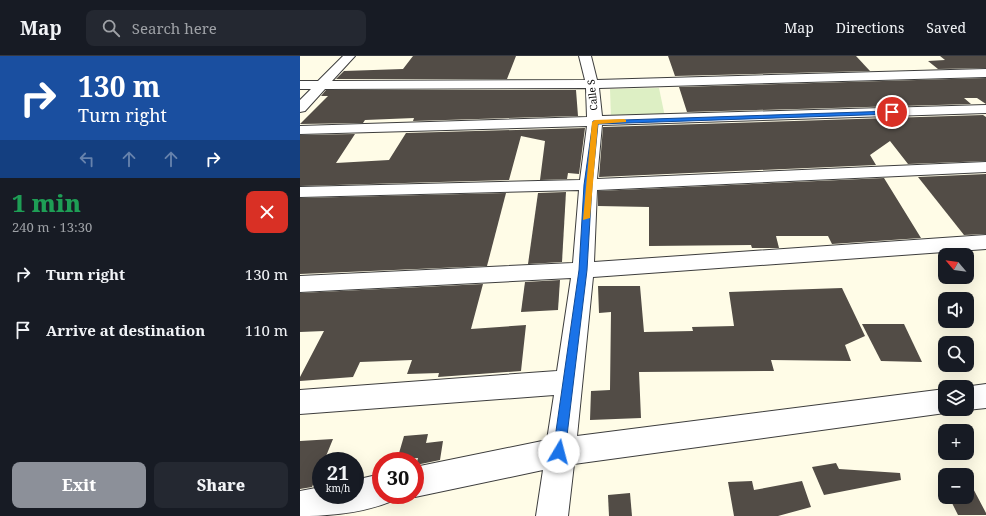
<!DOCTYPE html>
<html lang="en">
<head>
<meta charset="utf-8">
<style>
  :root { --surface:#171b24; --page:#242831; --text:#f1f3f6; --muted:#9ea1a6; --line:#363941; --accent:#8c9099 }
  body { margin:0; font-family:"Noto Serif",serif; background:var(--page); color:var(--text); height:100vh; display:flex; flex-direction:column; font-size:15px; white-space:nowrap }
  * { box-sizing:border-box; margin:0 }
  p { font-size:13px; color:var(--muted) }
  .icon { flex:none; width:22px; height:22px; fill:none; stroke:currentColor; stroke-width:2; stroke-linecap:round; stroke-linejoin:round }
  .map { position:relative; flex:1; overflow:hidden }
  .drawer { display:flex; flex-direction:column; background:var(--surface); width:300px }
  .drawer>* { flex:none }
  .banner { background:#1a4fa0; color:#fff; overflow:hidden }
  .needle { width:26px; rotate:299deg }
  .buttons { position:absolute; left:638px; top:192px; display:grid; gap:8px }
  .buttons a { display:grid; place-items:center; width:36px; height:36px; border-radius:8px; background:var(--surface); box-shadow:0 4px 16px #0002; font-size:20px }
  .speed { position:absolute; left:12px; top:396px; display:flex; gap:8px; font-size:20px; font-weight:700; text-align:center }
  .speed>* { display:grid; place-content:center; width:52px; height:52px; border-radius:50%; background:var(--surface); box-shadow:0 4px 16px #0002; line-height:1 }
  .speed small { font-size:10px; font-weight:400 }
  .speed .limit { border:6px solid #d22; background:#fff; color:#111 }
  .pin { position:absolute; display:grid; place-items:center; width:34px; height:34px; color:#fff; margin:-17px; border:2px solid #fff; border-radius:50%; box-shadow:0 1px 4px #0007 }
  .me { position:absolute; width:44px; margin:-22px; rotate:8deg; stroke-linejoin:round; filter:drop-shadow(0 0 3px #0008) }
  .turn { display:flex; align-items:center; gap:14px; height:84px; padding:0 12px; font-size:18px }
  .turn .icon { width:52px; height:52px; stroke-width:2.5 }
  .turn b { display:block; font-size:28px; line-height:34px }
  .lanes { display:flex; align-items:center; height:38px; padding:0 12px; background:#0003; justify-content:center; gap:20px; direction:ltr }
  .lanes .off { opacity:.35 }
  .round { display:grid; place-items:center; flex:none; width:42px; height:42px; border-radius:8px; background:var(--page) }
  .summary { display:flex; align-items:center; justify-content:space-between; height:68px; padding:0 12px }
  h1 { font-size:24px; font-weight:800; line-height:30px; color:#1e9e55 }
  .action { display:flex; gap:8px; margin-top:auto; padding:8px 12px }
  .action a { flex:1; height:46px; border-radius:8px; background:var(--accent); color:#fff; font-size:16px; font-weight:800; line-height:46px; text-align:center }
  .action a+a { background:var(--page); color:var(--text) }
  ul { padding:0; list-style:none }
  li { display:flex; align-items:center; gap:12px; height:56px; padding:0 12px }
  li div { flex:1 }
  li b { display:block; font-size:15px }
  li em { font-style:normal }
  header { display:flex; align-items:center; gap:24px; box-sizing:border-box; height:56px; padding:0 20px; background:var(--surface); border-bottom:1px solid var(--line) }
  header strong { font-size:19px }
  nav { display:flex; gap:22px; margin-inline-start:auto; font-size:14px }
  .search { width:280px; height:36px; background:var(--page); display:flex; align-items:center; gap:10px; box-sizing:border-box; padding:0 14px; border-radius:8px; color:var(--muted); font-size:15px }
  main { display:flex; flex:1; min-height:0 }
  .map>svg:first-child { display:block }
  .pitch { fill:#ddefc4 }
  .building { fill:#524c46 }
  .lines { fill:none; stroke-linecap:round; stroke-linejoin:round }
  .minor-casing { stroke:#3d3d3d; stroke-width:2 }
  .minor { fill:#fff; fill-rule:evenodd }
  .route { fill:#1a73e8; stroke:#114b97 }
  .slow { fill:#f59e0b }
  .labels { text-anchor:middle; dominant-baseline:central; stroke-width:4; stroke-linejoin:round; paint-order:stroke }
  .street-label { font-size:10px; fill:#0a0a0a; stroke:#fff }
</style>
</head>
<body>
<header>
<strong>Map</strong>
<div class="search"><svg class="icon" aria-label="search" viewBox="0 0 24 24"><circle cx="10" cy="10" r="6"/><path d="M15 15l6 6"/></svg>Search here</div>
<nav><a>Map</a><a>Directions</a><a>Saved</a></nav>
</header>
<main>
<section class="drawer">
<div class="banner">
<div class="turn"><svg class="icon" aria-label="right" viewBox="0 0 24 24"><path d="M7 20v-9h11M14 6l5 5-5 5"/></svg><div><b>130 m</b>Turn right</div></div>
<div class="lanes"><svg class="icon off" aria-label="left" viewBox="0 0 24 24"><path d="M17 20v-9H6M10 6l-5 5 5 5"/></svg><svg class="icon off" aria-label="ahead" viewBox="0 0 24 24"><path d="M12 20V5M6 11l6-6 6 6"/></svg><svg class="icon off" aria-label="ahead" viewBox="0 0 24 24"><path d="M12 20V5M6 11l6-6 6 6"/></svg><svg class="icon" aria-label="right" viewBox="0 0 24 24"><path d="M7 20v-9h11M14 6l5 5-5 5"/></svg></div>
</div>
<div class="summary"><div><h1>1 min</h1><p>240 m · 13:30</p></div><a class="round" style="background:#d93025;color:#fff"><svg class="icon" aria-label="close" viewBox="0 0 24 24"><path d="M6 6l12 12M18 6L6 18"/></svg></a></div>
<ul>
<li><svg class="icon" aria-label="right" viewBox="0 0 24 24"><path d="M7 20v-9h11M14 6l5 5-5 5"/></svg><div><b>Turn right</b></div><em>130 m</em></li>
<li><svg class="icon" aria-label="arrive" viewBox="0 0 24 24"><path d="M6 21V4h12l-3 4 3 4H6"/></svg><div><b>Arrive at destination</b></div><em>110 m</em></li>
</ul>
<div class="action"><a>Exit</a><a>Share</a></div>
</section>
<div class="map">
<svg width="686" height="460" viewBox="0 0 686 460">
  <rect width="100%" height="100%" fill="#fffce7"/>
  <polygon class="pitch" points="359,32 365,61 311,62 310,33"/>
  <g class="building">
    <polygon points="113,0 216,0 207,23 36,23 44,15 103,13"/>
    <polygon points="368,0 556,0 570,15 375,20"/>
    <polygon points="640,0 686,0 686,12 638,13 628,5 645,4"/>
    <polygon points="686,22 686,48 677,42 664,42 671,48 387,56 379,31"/>
    <polygon points="26,34 276,34 278,60 113,65 114,62 65,64 63,67 0,68 28,40 21,40"/>
    <polygon points="683,59 686,61 686,105 608,108 590,85 570,99 576,109 299,121 303,71"/>
    <polygon points="285,72 279,118 268,117 267,123 240,124 245,85 221,80 209,124 0,130 0,79 55,78 36,107 89,104 106,77"/>
    <polygon points="686,118 686,178 664,179 618,121"/>
    <polygon points="584,122 621,182 532,188 528,180 476,180 479,192 452,192 451,189 349,190 349,151 298,150 298,135"/>
    <polygon points="266,136 262,206 228,208 238,137"/>
    <polygon points="206,137 187,210 0,218 0,142"/>
    <polygon points="260,224 258,254 221,256 225,226"/>
    <polygon points="183,228 171,273 226,269 221,315 138,321 139,317 107,318 112,304 60,306 53,321 0,325 0,321 24,275 0,276 0,237"/>
    <polygon points="298,230 340,230 344,276 393,275 392,271 434,270 429,236 542,232 565,280 545,289 551,305 471,304 474,315 339,316 341,362 290,364 291,335 310,334 311,256 299,257"/>
    <polygon points="562,268 604,268 622,306 581,305"/>
    <polygon points="128,378 126,387 143,385 140,404 116,409 118,402 97,404 104,380"/>
    <polygon points="33,383 24,405 21,405 21,411 12,431 0,433 0,385"/>
    <polygon points="536,407 539,413 600,417 601,424 524,439 512,411"/>
    <polygon points="667,421 686,457 686,459 658,459 649,441 667,441"/>
    <polygon points="452,425 454,434 502,425 511,451 478,460 434,460 428,426"/>
    <polygon points="330,437 332,460 309,460 308,439"/>
  </g>
  <g class="lines">
    <g class="minor-casing">
      <g id="minor">
        <polygon points="43,0 55,0 32,25 285,24 279,0 291,0 297,24 686,13 686,21 299,32 302,60 686,49 686,57 302,69 297,123 686,106 686,116 297,134 294,206 686,179 686,193 293,221 277,380 645,333 645,353 655,354 645,357 274,408 268,460 236,460 243,414 115,441 109,439 115,439 115,411 247,384 254,339 0,358 0,334 257,315 271,222 0,236 0,220 273,207 279,134 0,141 0,131 280,124 287,70 0,78 0,70 287,61 286,32 25,33 5,55 0,56 0,44 11,33 0,33 0,25 18,25"/>
        <polygon points="686,328 686,352 667,354 664,353 667,353 667,331 664,331"/>
        <path d="M81,418v21h14l-3,6c-29,12 -61,15 -92,15v-25l21,-4v8h34v-15z"/>
      </g>
    </g>
    <use href="#minor" class="minor"/>
  </g>
  <polygon class="route" points="592,55 594,55 594,58 298,68 292,129 287,214 265,396 264,400 259,402 255,400 253,396 279,214 284,129 293,65"/>
  <polygon class="slow" points="324,63 326,64 326,66 298,68 290,162 283,164 292,66 295,64"/>
  <g class="labels">
    <g class="street-label">
      <text transform="translate(292 39) rotate(-96)">Calle S</text>
    </g>
  </g>
</svg>
<div class="buttons">
<a><svg class="needle" viewBox="-14 -14 28 28"><path d="M0-13l5 13h-10z" fill="#e53935"/><path d="M0 13l5-13h-10z" fill="#9ea1a6"/></svg></a>
<a><svg class="icon" aria-label="sound" viewBox="0 0 24 24"><path d="M4 9h4l5-4v14l-5-4H4zM17 9q2 3 0 6"/></svg></a>
<a><svg class="icon" aria-label="search" viewBox="0 0 24 24"><circle cx="10" cy="10" r="6"/><path d="M15 15l6 6"/></svg></a>
<a><svg class="icon" aria-label="layers" viewBox="0 0 24 24"><path d="M12 4l9 5-9 5-9-5zM3 14l9 5 9-5"/></svg></a>
<a>+</a>
<a>−</a>
</div>
<div class="speed"><div>21<small>km/h</small></div><div class="limit">30</div></div>
<div class="pin" style="left:592px;top:56px;background:#d93025"><svg class="icon" aria-label="arrive" viewBox="0 0 24 24"><path d="M6 21V4h12l-3 4 3 4H6"/></svg></div>
<svg class="me" style="left:259px;top:396px" viewBox="-20 -20 40 40"><circle r="19" fill="#fff"/><path d="M0-13L10 11 0 6-10 11z" fill="#1a73e8"/></svg>
</div>
</main>
</body>
</html>
